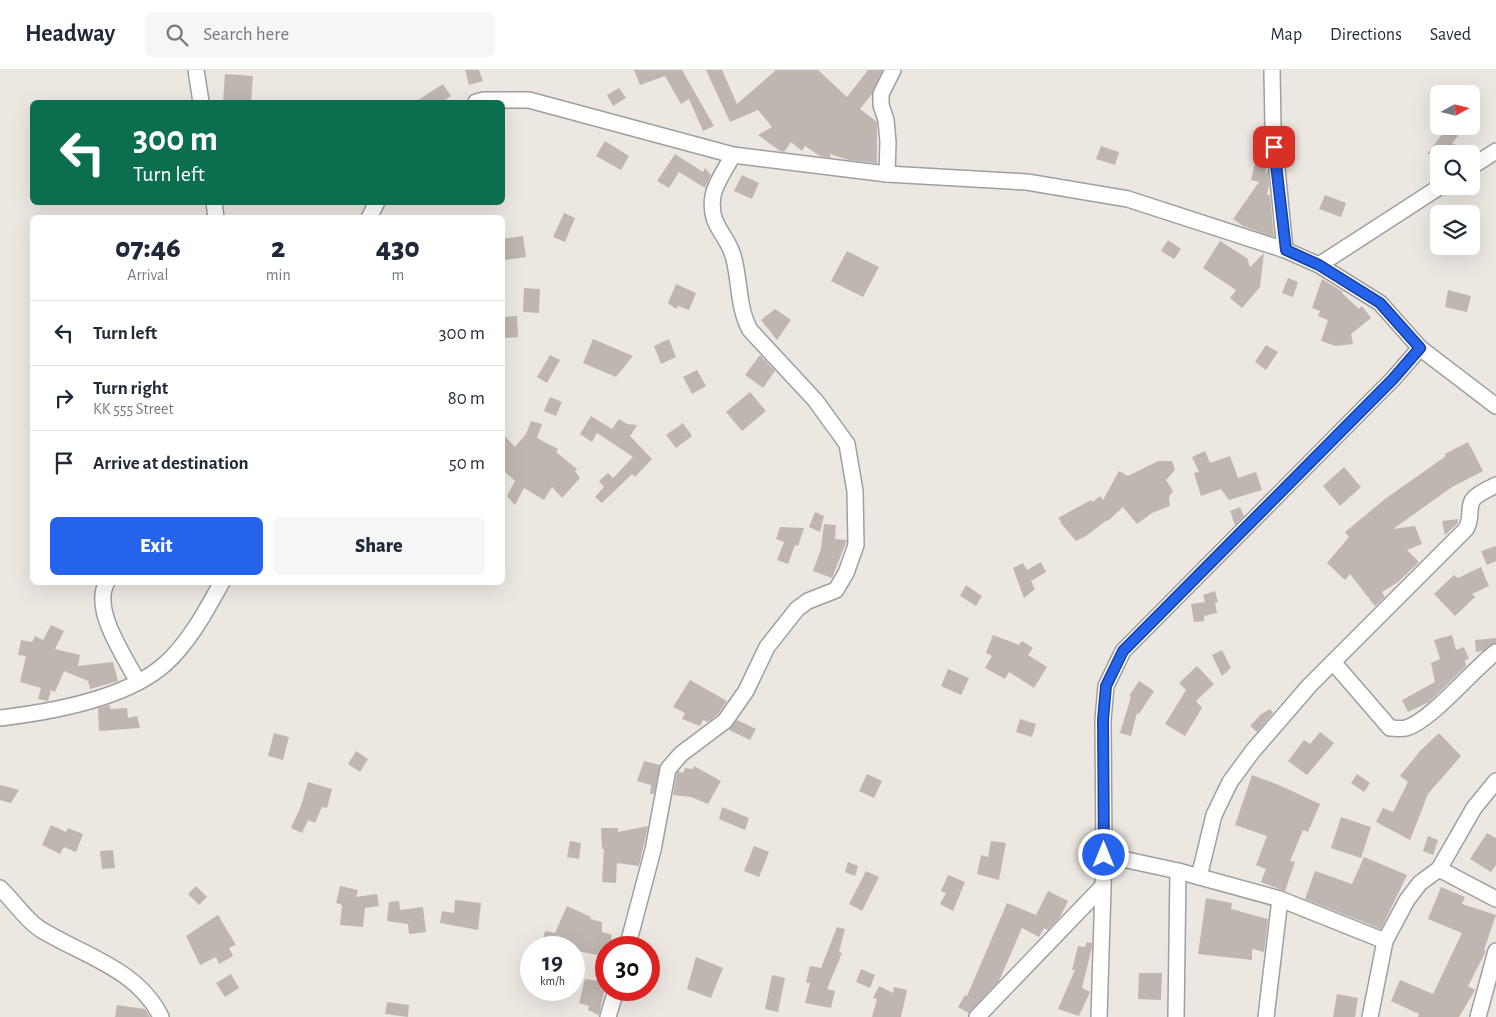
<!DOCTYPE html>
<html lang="en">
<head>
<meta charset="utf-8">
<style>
  :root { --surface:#fff; --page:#f6f6f7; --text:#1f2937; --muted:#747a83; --line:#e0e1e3; --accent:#2563eb }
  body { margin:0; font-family:"Alegreya Sans",sans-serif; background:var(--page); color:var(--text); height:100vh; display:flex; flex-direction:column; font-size:19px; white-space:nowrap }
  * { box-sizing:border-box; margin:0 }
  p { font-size:16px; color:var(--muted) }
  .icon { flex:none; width:28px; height:28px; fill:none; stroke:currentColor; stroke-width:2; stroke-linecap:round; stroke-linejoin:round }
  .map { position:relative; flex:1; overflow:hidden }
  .side { position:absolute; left:30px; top:145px; width:475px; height:370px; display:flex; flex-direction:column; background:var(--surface); border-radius:8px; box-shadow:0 5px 20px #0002 }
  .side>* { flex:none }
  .hud { position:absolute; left:30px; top:30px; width:475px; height:105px; border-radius:8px; box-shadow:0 5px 20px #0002; background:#0b6e4f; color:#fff; overflow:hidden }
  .needle { width:32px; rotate:82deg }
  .buttons { position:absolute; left:1430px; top:15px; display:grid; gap:10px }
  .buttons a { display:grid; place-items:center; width:50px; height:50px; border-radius:8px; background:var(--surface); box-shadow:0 5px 20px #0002; font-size:25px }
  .speed { position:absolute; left:520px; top:866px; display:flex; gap:10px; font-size:25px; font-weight:700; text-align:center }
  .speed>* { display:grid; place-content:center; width:65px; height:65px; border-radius:50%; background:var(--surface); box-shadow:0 5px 20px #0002; line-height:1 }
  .speed small { font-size:12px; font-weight:400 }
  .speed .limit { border:8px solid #d22; background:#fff; color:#111 }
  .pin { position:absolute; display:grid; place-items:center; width:42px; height:42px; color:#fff; margin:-21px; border-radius:10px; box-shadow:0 2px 8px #0006 }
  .me { position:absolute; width:55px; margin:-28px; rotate:0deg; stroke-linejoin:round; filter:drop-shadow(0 0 4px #0008) }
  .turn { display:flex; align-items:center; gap:18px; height:105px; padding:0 20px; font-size:22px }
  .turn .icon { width:65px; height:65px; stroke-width:2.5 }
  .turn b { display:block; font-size:35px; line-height:42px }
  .eta { display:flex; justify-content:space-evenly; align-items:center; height:85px; text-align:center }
  .eta b { font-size:30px; font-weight:800; line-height:35px }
  .action { display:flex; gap:10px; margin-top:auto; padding:10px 20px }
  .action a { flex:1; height:58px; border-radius:8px; background:var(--accent); color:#fff; font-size:20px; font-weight:800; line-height:58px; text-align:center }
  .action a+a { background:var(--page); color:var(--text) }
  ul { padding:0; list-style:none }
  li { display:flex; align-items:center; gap:15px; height:65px; padding:0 20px; border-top:1px solid var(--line) }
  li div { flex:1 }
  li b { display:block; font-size:19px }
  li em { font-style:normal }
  header { display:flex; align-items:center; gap:30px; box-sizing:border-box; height:70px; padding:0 25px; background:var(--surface); border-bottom:1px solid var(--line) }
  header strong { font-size:24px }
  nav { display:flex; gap:28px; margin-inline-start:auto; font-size:18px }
  .search { width:350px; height:45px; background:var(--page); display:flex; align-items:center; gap:12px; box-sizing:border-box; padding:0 18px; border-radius:8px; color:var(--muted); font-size:19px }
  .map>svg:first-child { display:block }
  .building { fill:#c0b6b1 }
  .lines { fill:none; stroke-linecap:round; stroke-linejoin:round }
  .minor-casing { stroke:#9f9f9f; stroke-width:18 }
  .minor { stroke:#fff; stroke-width:15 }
  .route-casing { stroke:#184099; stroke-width:12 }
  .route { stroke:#2563eb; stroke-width:9 }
</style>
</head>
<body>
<header>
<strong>Headway</strong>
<div class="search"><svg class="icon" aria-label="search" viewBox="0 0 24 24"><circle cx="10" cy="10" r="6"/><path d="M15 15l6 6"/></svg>Search here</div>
<nav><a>Map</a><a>Directions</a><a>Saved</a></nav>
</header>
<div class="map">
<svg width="1496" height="947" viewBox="0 0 1496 947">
  <rect width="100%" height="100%" fill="#ece7e1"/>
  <g class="building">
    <polygon points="465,0 479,0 483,11 469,15"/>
    <polygon points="634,0 682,0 714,56 703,61 689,29 681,34 665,6 640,15"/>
    <polygon points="706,0 722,0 737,34 776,0 818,0 847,27 868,0 883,0 872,24 860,39 877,52 877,93 849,90 830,84 831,88 820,86 805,76 802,81 791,72 784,82 780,81 758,65 772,57 758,40 730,52"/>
    <polygon points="225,4 253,6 251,32 223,32"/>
    <polygon points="443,14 451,26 442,32 415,32"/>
    <polygon points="619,18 626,28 613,36 607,25"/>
    <polygon points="1447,58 1458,66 1452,73 1474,84 1427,84"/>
    <polygon points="605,71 629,86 621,100 596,86"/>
    <polygon points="1101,76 1119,82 1115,95 1096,89"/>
    <polygon points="675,84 703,102 705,98 711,105 705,118 679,102 669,118 657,111"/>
    <polygon points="1257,84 1267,91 1265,104 1268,100 1269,115 1267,125 1270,125 1274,167 1243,156 1233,149 1259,112 1251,110"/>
    <polygon points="742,105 759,113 752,129 734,121"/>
    <polygon points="1325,125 1346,133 1341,147 1319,139"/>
    <polygon points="564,143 575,148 565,172 553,167"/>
    <polygon points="523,166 526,187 504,190 502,169"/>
    <polygon points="1168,170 1181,179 1174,189 1161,181"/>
    <polygon points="1220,171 1247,188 1250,197 1264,183 1260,217 1242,238 1230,228 1236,220 1203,198"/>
    <polygon points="847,181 879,197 863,227 831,211"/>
    <polygon points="1288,208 1298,212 1293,227 1282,223"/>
    <polygon points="1322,209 1343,222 1342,223 1359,239 1362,236 1371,248 1351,264 1353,274 1336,276 1321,271 1328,250 1318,246 1320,241 1312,238"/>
    <polygon points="676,214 696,223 689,240 678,236 676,239 668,233"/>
    <polygon points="524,218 540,219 539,243 523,242"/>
    <polygon points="1448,220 1471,226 1467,242 1445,237"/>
    <polygon points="775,239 791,250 777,270 761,250"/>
    <polygon points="517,246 518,267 505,268 504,247"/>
    <polygon points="593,269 633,286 616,307 583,293"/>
    <polygon points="669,269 676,287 661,294 654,276"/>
    <polygon points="1266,275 1278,282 1266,300 1255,292"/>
    <polygon points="550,285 560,290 547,313 537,307"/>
    <polygon points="760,285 775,301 763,318 745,305"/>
    <polygon points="697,300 706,316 692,324 683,307"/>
    <polygon points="750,322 766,341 742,361 726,342"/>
    <polygon points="550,327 562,332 556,346 544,341"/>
    <polygon points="591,346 612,359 619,349 627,354 637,355 630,366 652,389 635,407 632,404 602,433 595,427 604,417 599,411 608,403 613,408 633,387 597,363 592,372 580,364"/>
    <polygon points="531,351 542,354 537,368 558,379 556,382 577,399 575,401 580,408 562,428 552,417 544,430 524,418 515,435 507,426 515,411 502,399 502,363 515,377 526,364"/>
    <polygon points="683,353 692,366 676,378 666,365"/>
    <polygon points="1468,372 1483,401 1452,417 1393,459 1415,456 1422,474 1407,480 1419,492 1398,512 1382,522 1385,527 1375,536 1350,504 1345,510 1327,493 1349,467 1345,462 1385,429 1446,386 1445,384"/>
    <polygon points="1205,381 1210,393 1230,386 1238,408 1256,402 1262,420 1229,430 1221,419 1201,426 1194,403 1199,402 1192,387"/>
    <polygon points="1158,391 1172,391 1175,400 1166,410 1173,421 1169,427 1170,436 1152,443 1137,454 1123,437 1108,451 1107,450 1086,466 1076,471 1060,452 1061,451 1058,448 1091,430 1093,432 1100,426 1103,430 1119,401 1128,406"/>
    <polygon points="1344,397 1361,417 1340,436 1323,416"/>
    <polygon points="1240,437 1244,446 1235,455 1230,441"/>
    <polygon points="815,442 824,446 820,462 809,457"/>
    <polygon points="1458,449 1458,453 1445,465 1442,451"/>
    <polygon points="824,454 836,455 835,469 847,470 832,508 813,501 821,479"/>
    <polygon points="780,457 804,458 798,476 795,475 788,494 777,490 784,472 776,469"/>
    <polygon points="1496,476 1496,491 1487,495 1481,481"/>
    <polygon points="1041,492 1046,502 1031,511 1035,519 1024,528 1013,498 1023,493 1027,500"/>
    <polygon points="1481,497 1489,516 1472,524 1475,527 1455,546 1434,524 1454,505 1458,508"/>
    <polygon points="966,515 982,526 976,536 960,526"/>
    <polygon points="1215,521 1218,532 1215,533 1217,543 1204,546 1204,551 1194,552 1191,534 1205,532 1203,525"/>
    <polygon points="51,555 64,561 55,579 80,585 78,596 113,592 118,611 90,619 88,611 64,601 55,622 51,620 48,631 38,629 41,618 20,612 26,586 18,585 21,570 32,572 35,566 43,570"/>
    <polygon points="993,565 1019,575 1022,571 1033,578 1028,585 1047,597 1034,618 1009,602 1005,609 985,598 992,586 986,583"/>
    <polygon points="1452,565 1456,580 1464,577 1469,589 1465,590 1466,596 1429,632 1408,642 1402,630 1435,612 1431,593 1440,589 1434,570"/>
    <polygon points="1496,568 1496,573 1483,581 1476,582 1475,570"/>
    <polygon points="1222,580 1231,598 1222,606 1212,585"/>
    <polygon points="1197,596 1214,614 1196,631 1202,638 1185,666 1165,654 1186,620 1179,613"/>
    <polygon points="948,599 969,608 961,625 941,616"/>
    <polygon points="690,610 727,631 718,644 708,652 703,650 700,656 682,649 685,643 673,637"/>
    <polygon points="1139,611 1154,621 1139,644 1137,643 1131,666 1120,663 1131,627 1129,626"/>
    <polygon points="110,635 110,639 127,638 128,648 137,646 140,658 99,661 98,638"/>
    <polygon points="1270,639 1273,643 1257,662 1250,656 1261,644"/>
    <polygon points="1020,649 1036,654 1032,667 1016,662"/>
    <polygon points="737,650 756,659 750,670 729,660"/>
    <polygon points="1320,662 1334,673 1307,705 1288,691 1304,670 1310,674"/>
    <polygon points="274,663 289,667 283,690 268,686"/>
    <polygon points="1439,663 1461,686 1428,724 1410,770 1376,752 1383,738 1393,742 1408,712 1400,706 1420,681"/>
    <polygon points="356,681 368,689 360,702 348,694"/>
    <polygon points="644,691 660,695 654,724 650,724 651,715 637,711"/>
    <polygon points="694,696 721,711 708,734 691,727 673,725 677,703 678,701 683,703 685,698 693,699"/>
    <polygon points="867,704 882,711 874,728 859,721"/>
    <polygon points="1357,704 1370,713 1364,722 1351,713"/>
    <polygon points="1252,705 1279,715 1320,734 1308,762 1303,760 1290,791 1295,792 1285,821 1261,812 1266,799 1256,795 1267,766 1235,755"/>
    <polygon points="308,712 332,719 327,738 322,737 315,753 308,750 302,763 291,758 301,736"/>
    <polygon points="0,715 19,720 11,733 0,730"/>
    <polygon points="722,737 749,748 745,760 719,749"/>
    <polygon points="1341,747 1371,757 1361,788 1331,778"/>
    <polygon points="51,755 66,762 68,758 83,764 76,782 64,777 60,784 42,775"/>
    <polygon points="648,756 639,796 617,793 616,813 602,812 604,779 602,779 601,758 618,758 618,762"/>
    <polygon points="1487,763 1496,768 1496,795 1491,802 1470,789"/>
    <polygon points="1428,766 1438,770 1433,785 1423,781"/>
    <polygon points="570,771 581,773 579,789 567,787"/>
    <polygon points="991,771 1006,773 999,810 977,804 981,785 988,787"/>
    <polygon points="754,776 769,782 759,807 744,801"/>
    <polygon points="113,780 115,798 102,799 100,781"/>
    <polygon points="1364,787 1407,805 1381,859 1305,829 1315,801 1352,814"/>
    <polygon points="848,792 858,796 855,806 845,802"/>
    <polygon points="866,801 879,807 862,841 849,834"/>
    <polygon points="948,805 965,812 953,841 940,834 946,823 941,821"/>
    <polygon points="196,816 207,827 199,835 188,824"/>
    <polygon points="340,816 358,820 356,827 377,824 379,836 365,838 363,857 340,855 342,835 336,833"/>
    <polygon points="1441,817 1465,827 1462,834 1496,845 1484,880 1486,881 1468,916 1475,920 1459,947 1418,947 1419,944 1391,931 1400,910 1433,924 1462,863 1428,849"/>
    <polygon points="1048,821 1068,831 1060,847 1048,860 1044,858 1039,867 1022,858 999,911 969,943 958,937 965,925 967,926 1007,833 1036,845"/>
    <polygon points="1206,828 1232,833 1231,839 1268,849 1264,882 1252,879 1252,890 1198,884"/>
    <polygon points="455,830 481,833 478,860 440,853 442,841 454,843"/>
    <polygon points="399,831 400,840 423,837 426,862 409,864 408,854 387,851 389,832"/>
    <polygon points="567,836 591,847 590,849 602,852 602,862 612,865 609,878 606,878 606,887 574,880 574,878 541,878 545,861 555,863"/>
    <polygon points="218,845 236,875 229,878 233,886 219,894 216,887 200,895 186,866"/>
    <polygon points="837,857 845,859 839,882 842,883 827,919 835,921 831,938 805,933 810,913 806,912 810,896 821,898"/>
    <polygon points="1087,872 1092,873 1092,877 1082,918 1090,922 1079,946 1058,939 1075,900 1072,900 1078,876 1085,877"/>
    <polygon points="696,887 723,898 711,928 687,919"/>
    <polygon points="861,899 875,905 870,918 856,912"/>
    <polygon points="1139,903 1162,903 1161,930 1138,929"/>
    <polygon points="231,904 239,918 225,927 216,913"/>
    <polygon points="772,905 785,908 778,942 765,939"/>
    <polygon points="585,909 606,912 599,945 588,940 589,936 579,933"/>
    <polygon points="879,916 893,923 894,917 907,920 901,947 872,947 877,929 873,928"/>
    <polygon points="1337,924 1358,928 1355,947 1333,947"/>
    <polygon points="387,932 409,935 408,947 385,944"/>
    <polygon points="117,935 145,939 150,947 115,947"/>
  </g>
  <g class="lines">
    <g class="minor-casing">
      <g id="minor">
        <polyline points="196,0 201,32"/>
        <polyline points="1272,0 1273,58 1285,180"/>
        <polyline points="476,32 484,30 529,30 733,85 887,104 1027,112 1128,129 1285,180 1319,195 1380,233 1420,278 1393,309 1123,581 1106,616 1103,650 1104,785 1099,947"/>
        <polyline points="1471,97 1496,81"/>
        <polyline points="887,104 888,72 886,50 881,35 881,24 893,0"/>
        <polyline points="214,132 216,148"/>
        <polyline points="369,148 377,132"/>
        <polyline points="1319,195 1441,116"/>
        <polyline points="1420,278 1496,336"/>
        <path d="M107,512c-16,27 18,75 31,100"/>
        <path d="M1333,592l57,66c5,0 11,1 16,0 25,-7 66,-58 90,-76"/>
        <path d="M0,648c51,-6 126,-19 165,-54 24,-21 42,-55 57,-82"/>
        <polyline points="1104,785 1178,801 1280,829 1385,871"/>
        <polyline points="1439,799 1496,829"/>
        <path d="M1199,807l15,-62 16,-33 22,-30 57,-66 157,-157c6,-9 2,-19 6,-28 4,-7 17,-12 24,-16"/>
        <path d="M0,818c13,12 25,31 40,41 42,26 98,40 121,88"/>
        <path d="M627,878l26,-98 15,-81 13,-15 44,-33 21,-30 21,-44 30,-38 11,-8 28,-11 10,-17 10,-28 -1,-54 -8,-47 -32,-44 -65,-70c-12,-22 -10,-47 -16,-71 -6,-26 -26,-32 -21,-63 2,-13 14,-29 20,-41"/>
        <polyline points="608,947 616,920"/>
        <polyline points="977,947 1102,817"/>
        <polyline points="1176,947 1178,801"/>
        <polyline points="1266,947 1280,829"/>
        <polyline points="1370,947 1385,871 1407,830 1420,813 1439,799 1474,738 1496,711"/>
        <polyline points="1478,947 1496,881"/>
      </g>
    </g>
    <use href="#minor" class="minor"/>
  </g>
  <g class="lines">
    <g class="route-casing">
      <polyline id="route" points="1104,785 1103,650 1106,616 1123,581 1393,309 1420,278 1380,233 1319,195 1286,180 1274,77"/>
    </g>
    <use href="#route" class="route"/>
  </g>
</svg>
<div class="buttons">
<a><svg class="needle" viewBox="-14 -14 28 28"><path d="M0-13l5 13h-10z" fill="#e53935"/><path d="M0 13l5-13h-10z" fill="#747a83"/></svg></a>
<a><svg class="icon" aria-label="search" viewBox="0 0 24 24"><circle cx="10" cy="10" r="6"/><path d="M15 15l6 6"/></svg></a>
<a><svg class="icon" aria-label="layers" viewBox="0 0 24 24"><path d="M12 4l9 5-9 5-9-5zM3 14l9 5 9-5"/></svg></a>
</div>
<div class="speed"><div>19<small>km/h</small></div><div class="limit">30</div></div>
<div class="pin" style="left:1274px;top:77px;background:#d93025"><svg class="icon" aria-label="arrive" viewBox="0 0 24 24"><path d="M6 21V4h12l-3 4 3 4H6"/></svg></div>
<svg class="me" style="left:1104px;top:785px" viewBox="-20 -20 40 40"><circle r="17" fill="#2563eb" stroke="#fff" stroke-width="3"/><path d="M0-11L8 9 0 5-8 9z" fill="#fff"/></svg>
<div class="hud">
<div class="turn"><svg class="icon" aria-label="left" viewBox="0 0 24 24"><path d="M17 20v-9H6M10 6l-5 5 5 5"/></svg><div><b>300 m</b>Turn left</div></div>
</div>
<section class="side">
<div class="eta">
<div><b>07:46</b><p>Arrival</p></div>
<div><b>2</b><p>min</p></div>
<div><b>430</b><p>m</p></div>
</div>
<ul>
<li><svg class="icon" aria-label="left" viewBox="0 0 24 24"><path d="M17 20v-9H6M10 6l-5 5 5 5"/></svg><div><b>Turn left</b></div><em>300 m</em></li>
<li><svg class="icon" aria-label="right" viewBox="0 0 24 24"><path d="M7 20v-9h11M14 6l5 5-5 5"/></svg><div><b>Turn right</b><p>KK 555 Street</p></div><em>80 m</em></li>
<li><svg class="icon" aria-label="arrive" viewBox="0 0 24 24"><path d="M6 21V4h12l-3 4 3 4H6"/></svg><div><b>Arrive at destination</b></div><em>50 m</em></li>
</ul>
<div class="action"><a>Exit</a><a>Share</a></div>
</section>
</div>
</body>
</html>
